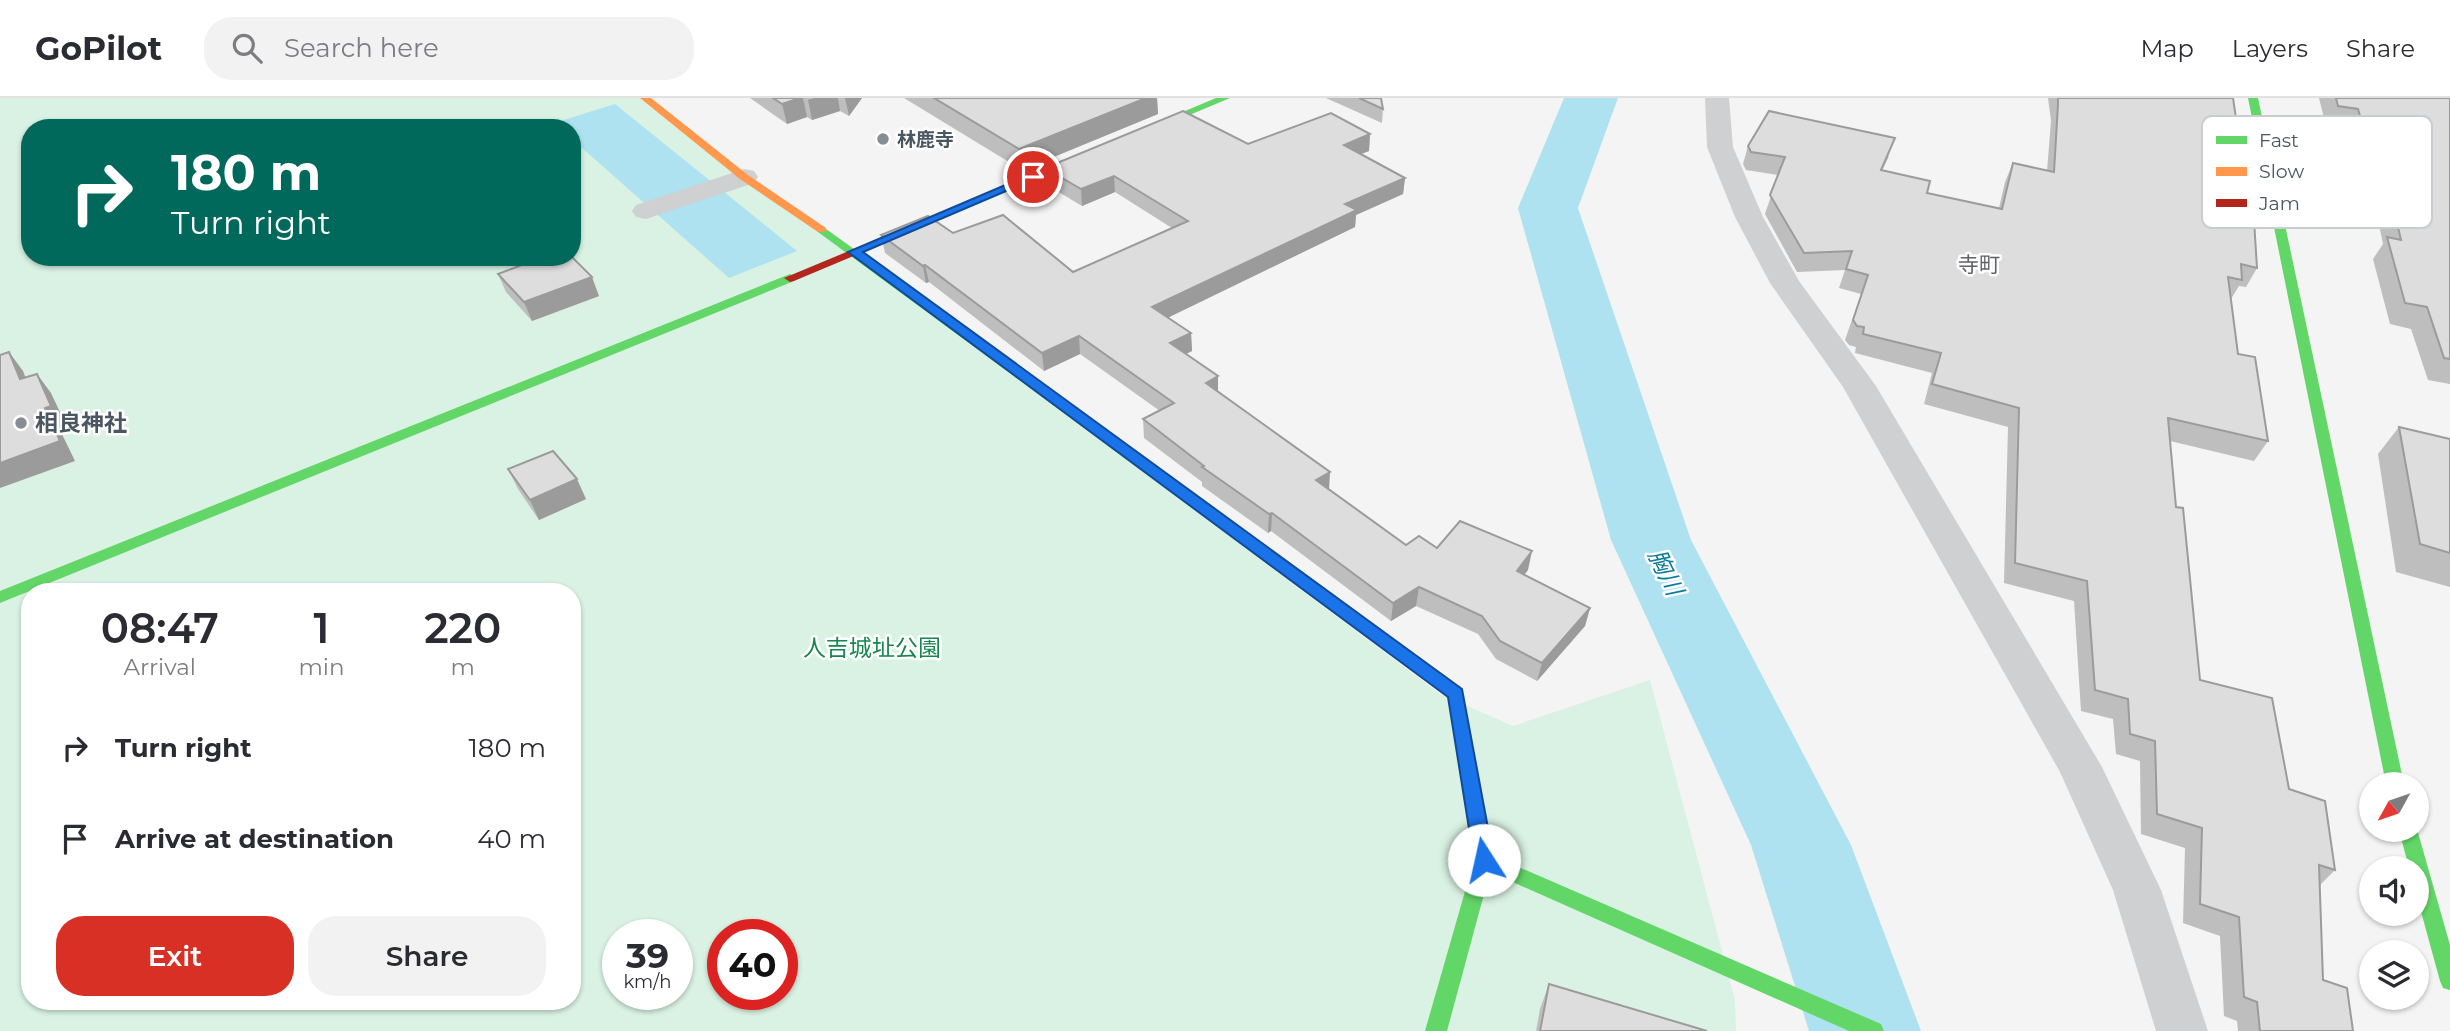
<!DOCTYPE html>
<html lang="en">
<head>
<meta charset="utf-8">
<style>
  :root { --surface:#fff; --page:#f2f2f3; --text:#2b2b33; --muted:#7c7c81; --line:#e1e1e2; --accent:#d93025 }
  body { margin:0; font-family:Montserrat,"Noto Sans JP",sans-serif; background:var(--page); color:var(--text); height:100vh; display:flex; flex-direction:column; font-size:26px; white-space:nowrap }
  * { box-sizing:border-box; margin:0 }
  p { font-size:23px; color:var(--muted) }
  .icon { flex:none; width:38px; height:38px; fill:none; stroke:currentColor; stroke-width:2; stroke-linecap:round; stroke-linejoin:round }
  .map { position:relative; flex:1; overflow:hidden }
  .sheet { position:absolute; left:21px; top:485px; width:560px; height:427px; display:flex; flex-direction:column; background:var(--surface); border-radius:28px; box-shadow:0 2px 5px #0004 }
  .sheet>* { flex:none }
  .hud { position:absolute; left:21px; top:21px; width:560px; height:147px; border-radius:28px; box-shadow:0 2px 5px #0004; background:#00695c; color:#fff; overflow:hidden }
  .needle { width:46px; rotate:230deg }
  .controls { position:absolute; left:2359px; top:674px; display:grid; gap:14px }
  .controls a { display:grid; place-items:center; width:70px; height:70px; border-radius:50%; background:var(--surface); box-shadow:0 2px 5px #0004; font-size:35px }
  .speed { position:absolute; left:602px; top:821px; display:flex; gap:14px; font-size:35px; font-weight:700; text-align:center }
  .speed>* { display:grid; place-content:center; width:91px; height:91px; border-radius:50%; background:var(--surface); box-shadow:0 2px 5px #0004; line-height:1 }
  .speed small { font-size:18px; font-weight:400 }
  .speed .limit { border:10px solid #d22; background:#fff; color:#111 }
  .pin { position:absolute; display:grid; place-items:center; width:60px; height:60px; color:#fff; margin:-30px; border:4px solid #fff; border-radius:50%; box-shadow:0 2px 7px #0007 }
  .me { position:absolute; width:77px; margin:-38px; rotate:350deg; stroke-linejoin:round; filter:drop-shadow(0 0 5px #0008) }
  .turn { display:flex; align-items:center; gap:24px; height:147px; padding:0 35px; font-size:32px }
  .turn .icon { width:91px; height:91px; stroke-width:2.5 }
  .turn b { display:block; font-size:49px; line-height:60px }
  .eta { display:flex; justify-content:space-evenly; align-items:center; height:119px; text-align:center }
  .eta b { font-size:42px; font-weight:600; line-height:49px }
  .action { display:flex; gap:14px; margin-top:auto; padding:14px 35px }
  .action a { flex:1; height:80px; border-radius:28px; background:var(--accent); color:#fff; font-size:28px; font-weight:600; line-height:80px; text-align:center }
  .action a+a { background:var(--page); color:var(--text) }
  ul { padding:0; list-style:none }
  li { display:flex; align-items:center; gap:21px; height:91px; padding:0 35px }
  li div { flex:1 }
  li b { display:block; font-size:26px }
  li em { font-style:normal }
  header { display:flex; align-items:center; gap:42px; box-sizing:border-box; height:98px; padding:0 35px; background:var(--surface); border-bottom:2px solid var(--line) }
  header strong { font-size:33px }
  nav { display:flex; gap:38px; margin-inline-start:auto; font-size:24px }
  .search { width:490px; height:63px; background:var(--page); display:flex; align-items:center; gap:18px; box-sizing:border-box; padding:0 24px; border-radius:28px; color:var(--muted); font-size:26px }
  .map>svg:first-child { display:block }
  .green { fill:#d9f2e3; fill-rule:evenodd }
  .water { fill:#aee2f0 }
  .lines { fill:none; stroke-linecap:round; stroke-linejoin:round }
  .river { fill:#aee2f0; fill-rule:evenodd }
  .street { fill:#ced0d2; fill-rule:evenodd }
  .fast { fill:#63d668; fill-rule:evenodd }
  .slow { fill:#ff974d; fill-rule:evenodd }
  .jam { fill:#b3261e; fill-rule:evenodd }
  .wall { fill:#bebebf }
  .shaded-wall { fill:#9b9b9b }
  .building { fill:#ddddde; stroke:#9b9b9b; stroke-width:2 }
  .route { fill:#1a73e8; stroke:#114b97; stroke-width:2 }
  .poi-dot { fill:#868d94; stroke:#fff; stroke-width:2.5 }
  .labels { text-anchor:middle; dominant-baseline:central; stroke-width:5; stroke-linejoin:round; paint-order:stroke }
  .far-poi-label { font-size:19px; font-weight:bold; fill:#4a5661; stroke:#fff; text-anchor:start }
  .far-quarter-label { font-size:21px; fill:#5f6368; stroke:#fff }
  .poi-label { font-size:23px; font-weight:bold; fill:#4a5661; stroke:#fff; text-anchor:start }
  .park-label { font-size:23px; fill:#17864f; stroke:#fff }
  .water-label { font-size:24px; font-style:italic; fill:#0c7c9b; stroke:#fff }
  .key { fill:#fff; stroke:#c9ccd0; stroke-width:2 }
  .key-label { font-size:19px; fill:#4a5661 }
</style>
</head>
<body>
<header>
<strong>GoPilot</strong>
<div class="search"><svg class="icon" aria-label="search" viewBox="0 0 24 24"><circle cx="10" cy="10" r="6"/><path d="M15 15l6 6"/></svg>Search here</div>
<nav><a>Map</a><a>Layers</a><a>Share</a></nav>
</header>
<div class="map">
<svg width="2450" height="933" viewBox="0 0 2450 933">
  <rect width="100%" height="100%" fill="#f4f4f4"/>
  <path class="green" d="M0,0h644l796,596 73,32 137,-46 85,320 1,31h-1736zM30,30h542v129h-542zM30,494h542v409h-542zM618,836h59v60h-59zM723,836h59v60h-59z"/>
  <polygon class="water" points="615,6 797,153 729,180 572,41 572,30 560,30 554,25"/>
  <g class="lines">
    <polygon class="river" points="1564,0 1618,0 1578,110 1691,442 1851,747 1921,933 1809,933 1751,747 1611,442 1518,110"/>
    <g class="street">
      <polygon points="1705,0 1729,0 1733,49 1763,119 1799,183 1876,288 2102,669 2161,792 2208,933 2156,933 2113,792 2060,674 1843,289 1770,185 1735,119 1707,49"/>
      <polygon points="744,71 754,73 758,79 754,85 646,121 636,119 632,113 636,107"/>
    </g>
    <g class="fast">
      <polygon points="1216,0 1230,0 956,115 946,113"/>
      <polygon points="2248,0 2258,0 2404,686 2386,686"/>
      <polygon points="822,128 1336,498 1338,502 1336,506 1324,506 818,134 816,132"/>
      <polygon points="790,176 796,180 794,183 0,505 0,493"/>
      <polygon points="2417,731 2450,847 2450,892 2443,890 2440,883 2417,799 2417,770 2409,770 2399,732"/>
      <polygon points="1484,754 1881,926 1884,933 1849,933 1490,774 1447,933 1425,933 1474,762 1477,756"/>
    </g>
    <g class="slow">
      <polygon points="640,0 651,0 748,77 826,130 826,134 818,134 740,81"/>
      <polygon points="1330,496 1462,590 1494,762 1491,768 1484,770 1477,768 1474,762 1448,598 1324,506 1322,502"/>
    </g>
    <polygon class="jam" points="952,110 958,113 956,115 794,183 790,184 784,180"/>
  </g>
  <g class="wall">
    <polygon points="750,0 862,0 849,18 840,13 812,22 807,19 787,26"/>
    <polygon points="904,0 1157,0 1158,16 1022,72"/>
    <polygon points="1326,0 1381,0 1383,11 1382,25"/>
    <polygon points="2048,0 2233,0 2257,170 2246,189 2239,188 2231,201 2238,256 2268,343 2254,363 2170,343 2176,409 2200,582 2289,691 2335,772 2320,787 2323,882 2353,933 2238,933 2237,923 2224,918 2220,838 2183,825 2185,750 2141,736 2140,663 2116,656 2113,621 2081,613 2074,503 2004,485 2008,329 1924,306 1932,275 1855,255 1856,249 1849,247 1845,242 1861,196 1839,190 1845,172 1797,174 1765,116 1778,77 1746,72 1743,66 1748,48 1889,58 1882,73 1927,95 1999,110 2005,84 2013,65 2047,73 2051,23"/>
    <polygon points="2319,0 2450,0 2450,286 2428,282 2411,231 2390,226 2373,161 2383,146 2364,54 2352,52 2346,31 2326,28"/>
    <polygon points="1370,36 1369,53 1361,56 1405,80 1403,96 1356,117 1355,129 1168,219 1191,235 1192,253 1185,256 1218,293 1329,392 1406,447 1437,450 1528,472 1524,477 1590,510 1585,528 1537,583 1496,561 1478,536 1416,508 1391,523 1271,433 1268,435 1202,388 1202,384 1144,340 1143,321 1160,313 1080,256 1044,273 929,184 926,185 885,155 881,137 953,135 1073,174 1172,130 1115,94 1082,108 1047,87 1045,70 1248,46"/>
    <polygon points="498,176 599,198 532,223 506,194"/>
    <polygon points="2399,329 2450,341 2450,489 2396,474 2378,356"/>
    <polygon points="508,371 586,401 539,422 518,391"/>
    <polygon points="1549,886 1707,933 1536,933 1540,911"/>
  </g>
  <g class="shaded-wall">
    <polygon points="800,0 803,0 807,19 787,26 782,6"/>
    <polygon points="814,0 838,0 840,13 812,22 808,2"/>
    <polygon points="845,0 862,0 849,18"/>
    <polygon points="1146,0 1157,0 1158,16 1022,72 1019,51"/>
    <polygon points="1370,36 1369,53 1342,63 1344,47"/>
    <polygon points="1114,78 1115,94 1082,108 1081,91"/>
    <polygon points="1405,80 1403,96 1356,117 1355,129 1153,227 1152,209 1345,106"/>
    <polygon points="925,167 929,184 926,185 923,168"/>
    <polygon points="592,179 599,198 532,223 524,204"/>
    <polygon points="1191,235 1192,253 1170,264 1170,245"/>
    <polygon points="1079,238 1080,256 1044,273 1042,255"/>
    <polygon points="9,254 23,273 34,301 20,281"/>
    <polygon points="37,276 51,295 66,327 59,330 75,363 0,390 0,365 45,310"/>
    <polygon points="1218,278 1218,296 1206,285"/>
    <polygon points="1330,374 1329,393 1316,382"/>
    <polygon points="577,381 586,401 539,422 530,402"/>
    <polygon points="1272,415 1271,433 1268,435 1269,416"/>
    <polygon points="1532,453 1528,472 1513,491 1517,473"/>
    <polygon points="1419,489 1416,508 1391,523 1393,505"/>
    <polygon points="1590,510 1585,528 1537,583 1542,565"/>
  </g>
  <g class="building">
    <polygon points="773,0 800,0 782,6"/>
    <polygon points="934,0 1146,0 1019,51"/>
    <polygon points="1359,0 1381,0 1383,11"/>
    <polygon points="2058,0 2233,0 2237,27 2240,27 2252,90 2257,170 2241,166 2242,182 2228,179 2238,256 2255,259 2268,343 2168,320 2176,409 2183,410 2200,582 2272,600 2289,691 2325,703 2335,772 2319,767 2323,882 2347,890 2353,933 2260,933 2257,904 2244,899 2239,819 2200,806 2202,730 2157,716 2155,643 2130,636 2128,601 2095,592 2087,483 2015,465 2019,310 1932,286 1941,255 1863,236 1864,229 1857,228 1853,222 1868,177 1846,171 1852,153 1804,155 1770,97 1785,59 1751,54 1748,48 1769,13 1895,40 1881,72 1930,83 1927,95 2002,111 2013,65 2054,74 2058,6"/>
    <polygon points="2336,0 2450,0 2450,261 2444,260 2427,209 2405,205 2387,139 2401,142 2376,34 2364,32 2358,11 2338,8"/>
    <polygon points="1183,13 1248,46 1331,15 1370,36 1344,47 1405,80 1345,106 1357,112 1152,209 1191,235 1170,245 1218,278 1206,285 1330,374 1316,382 1406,447 1419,438 1437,450 1460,423 1532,453 1517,473 1590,510 1542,565 1500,543 1482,518 1419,489 1393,505 1272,415 1269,416 1202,369 1204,368 1143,321 1174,305 1079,238 1042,255 925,167 923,168 881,137 928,118 953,135 1003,117 1073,174 1188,123 1114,78 1081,91 1045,70"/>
    <polygon points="543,159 572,159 592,179 524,204 498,176"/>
    <polygon points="9,254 20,281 37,276 51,308 45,310 60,343 0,365 0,257"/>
    <polygon points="2399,329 2450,341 2450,455 2420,446"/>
    <polygon points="553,353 577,381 530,402 508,371"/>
    <polygon points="1549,886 1707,933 1540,933"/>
  </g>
  <polygon class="route" points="1029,77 1039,79 863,154 1462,591 1494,762 1491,768 1484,771 1477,768 1474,762 1448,599 848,154"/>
  <g class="poi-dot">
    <circle cx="883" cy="41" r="7"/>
    <circle cx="21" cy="325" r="7"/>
  </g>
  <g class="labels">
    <g class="far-poi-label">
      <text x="897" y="41">林鹿寺</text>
    </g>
    <g class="far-quarter-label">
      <text x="1979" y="166">寺町</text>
    </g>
    <g class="poi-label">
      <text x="35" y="325">相良神社</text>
    </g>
    <g class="park-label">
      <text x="872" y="550">人吉城址公園</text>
    </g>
    <g class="water-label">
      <text transform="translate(1666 474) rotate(64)">胸川</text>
    </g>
  </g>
  <rect x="2202" y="18" width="230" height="112" rx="10" class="key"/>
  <rect x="2216" y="38" width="31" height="8" fill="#63d668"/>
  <rect x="2216" y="69" width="31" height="9" fill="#ff974d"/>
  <rect x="2216" y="101" width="31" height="8" fill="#b3261e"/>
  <g class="key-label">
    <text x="2259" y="49">Fast</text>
    <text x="2259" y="80">Slow</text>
    <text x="2259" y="112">Jam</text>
  </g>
</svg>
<div class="controls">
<a><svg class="needle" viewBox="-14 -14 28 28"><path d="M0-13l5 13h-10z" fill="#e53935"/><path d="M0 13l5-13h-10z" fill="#7c7c81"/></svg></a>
<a><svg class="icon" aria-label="sound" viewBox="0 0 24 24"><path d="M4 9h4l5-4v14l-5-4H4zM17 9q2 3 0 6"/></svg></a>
<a><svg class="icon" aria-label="layers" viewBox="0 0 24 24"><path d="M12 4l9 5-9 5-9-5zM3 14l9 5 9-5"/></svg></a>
</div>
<div class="speed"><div>39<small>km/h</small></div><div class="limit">40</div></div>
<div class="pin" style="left:1033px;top:79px;background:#d93025"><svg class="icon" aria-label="arrive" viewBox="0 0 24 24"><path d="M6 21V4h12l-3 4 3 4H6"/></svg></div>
<svg class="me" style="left:1484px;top:762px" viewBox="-20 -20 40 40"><circle r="19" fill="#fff"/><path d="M0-13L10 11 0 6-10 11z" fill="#1a73e8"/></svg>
<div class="hud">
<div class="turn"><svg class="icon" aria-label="right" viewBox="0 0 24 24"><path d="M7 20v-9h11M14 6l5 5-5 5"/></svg><div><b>180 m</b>Turn right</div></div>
</div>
<section class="sheet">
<div class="eta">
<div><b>08:47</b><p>Arrival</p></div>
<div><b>1</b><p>min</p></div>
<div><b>220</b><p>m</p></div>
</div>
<ul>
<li><svg class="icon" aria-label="right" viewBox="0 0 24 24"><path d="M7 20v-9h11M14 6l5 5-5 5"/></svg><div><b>Turn right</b></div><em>180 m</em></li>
<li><svg class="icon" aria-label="arrive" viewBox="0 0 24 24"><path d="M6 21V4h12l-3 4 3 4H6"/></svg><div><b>Arrive at destination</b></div><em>40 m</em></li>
</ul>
<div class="action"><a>Exit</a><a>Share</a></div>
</section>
</div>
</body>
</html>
